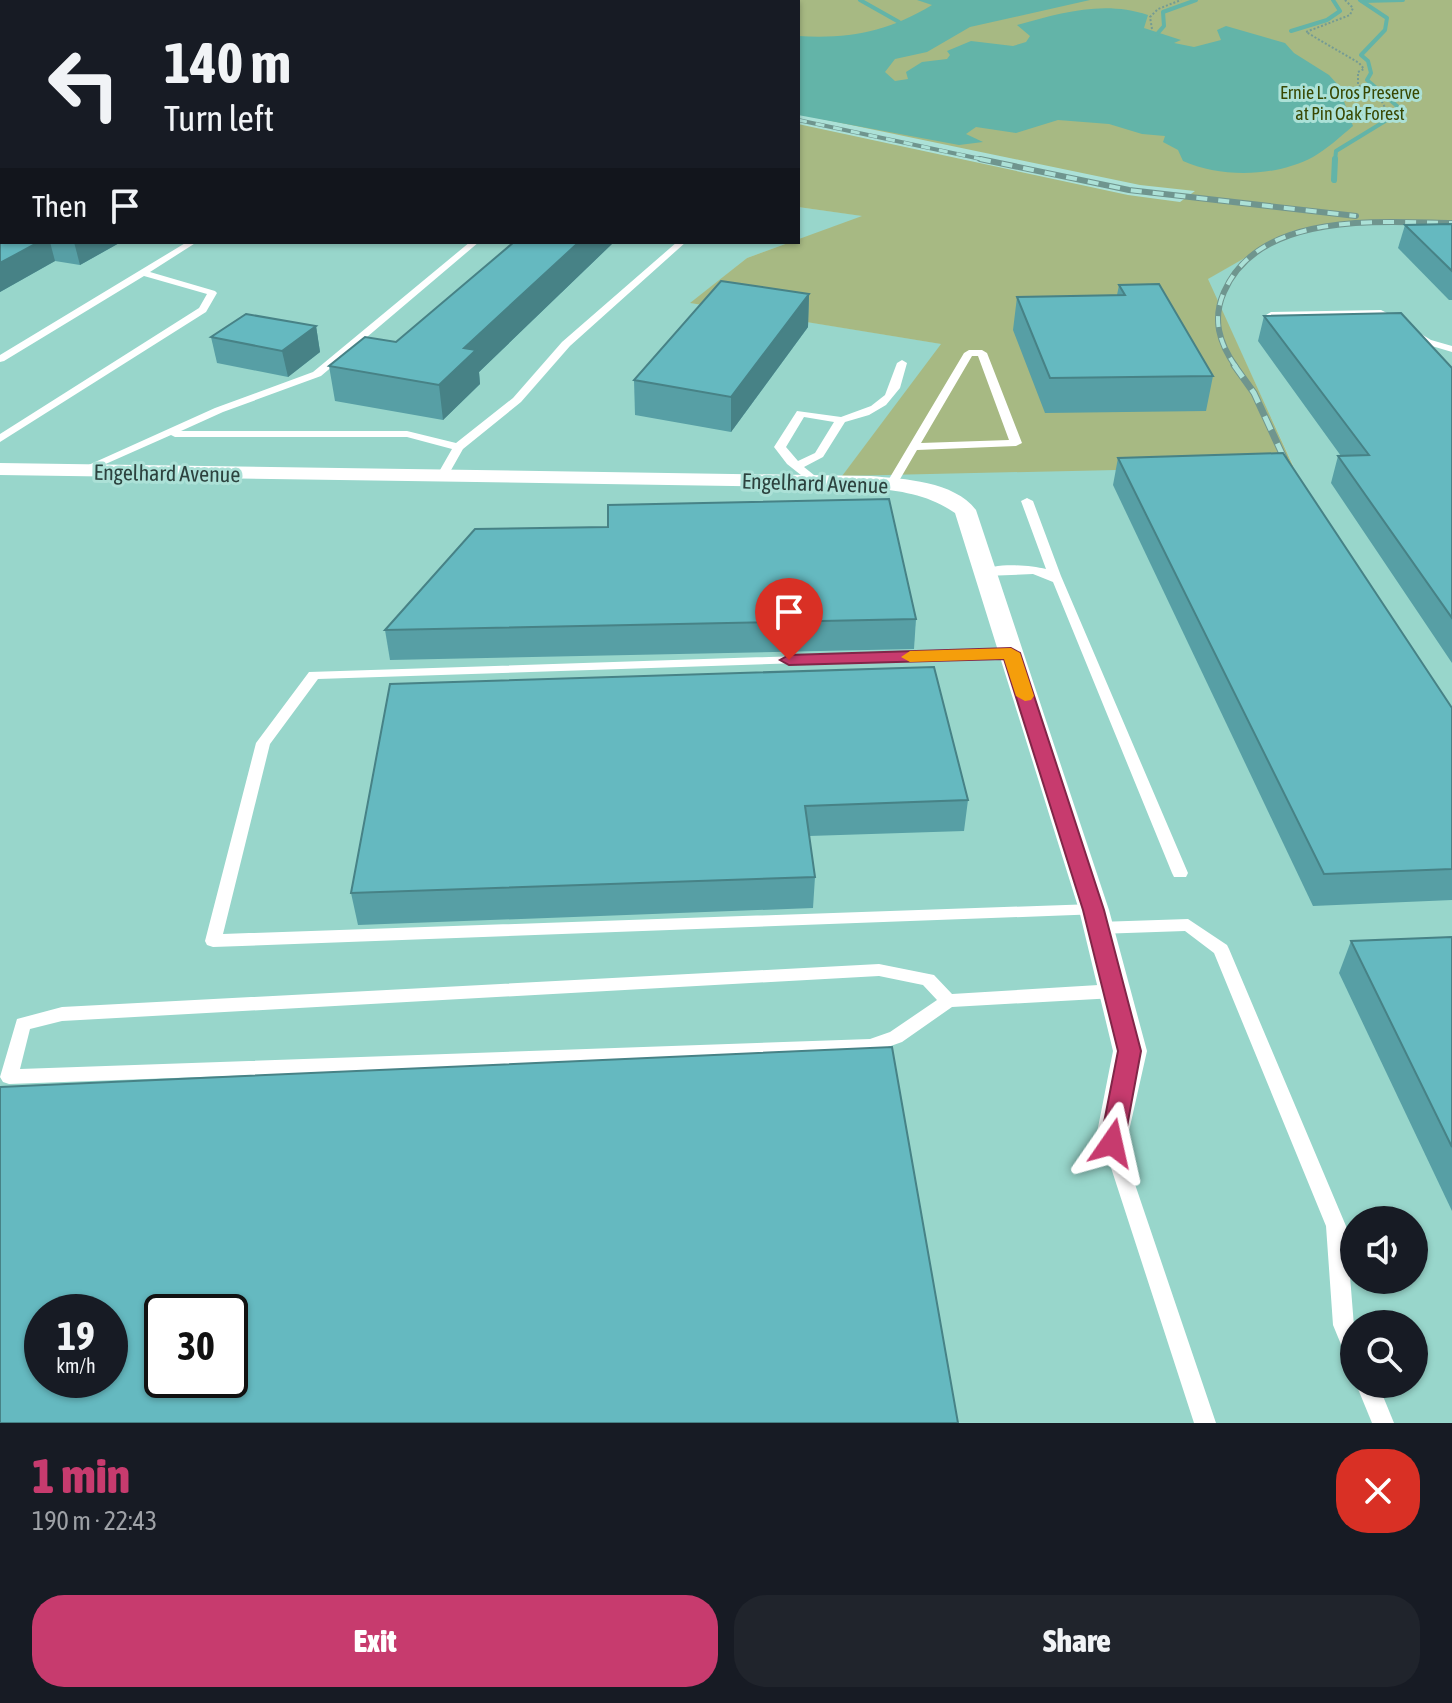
<!DOCTYPE html>
<html lang="en">
<head>
<meta charset="utf-8">
<style>
  :root { --surface:#171b24; --page:#20242c; --text:#f1f3f6; --muted:#9ea1a6; --accent:#c73b6e }
  body { margin:0; font-family:"Asap Condensed",sans-serif; background:var(--page); color:var(--text); height:100vh; display:flex; flex-direction:column; font-size:30px; white-space:nowrap }
  * { box-sizing:border-box; margin:0 }
  p { font-size:26px; color:var(--muted) }
  .icon { flex:none; width:44px; height:44px; fill:none; stroke:currentColor; stroke-width:2; stroke-linecap:round; stroke-linejoin:round }
  .map { position:relative; height:1423px; overflow:hidden }
  .panel { display:flex; flex-direction:column; background:var(--surface); flex:1 }
  .panel>* { flex:none }
  .top-card { position:absolute; left:0px; top:0px; width:800px; height:244px; box-shadow:0 2px 6px #0004; background:#171b24; color:var(--text); overflow:hidden }
  .buttons { position:absolute; left:1340px; top:1206px; display:grid; gap:16px }
  .buttons a { display:grid; place-items:center; width:88px; height:88px; border-radius:50%; background:var(--surface); box-shadow:0 2px 6px #0004; font-size:40px }
  .speed { position:absolute; left:24px; top:1294px; display:flex; gap:16px; font-size:40px; font-weight:700; text-align:center }
  .speed>* { display:grid; place-content:center; width:104px; height:104px; border-radius:50%; background:var(--surface); box-shadow:0 2px 6px #0004; line-height:1 }
  .speed small { font-size:20px; font-weight:400 }
  .speed .limit { border:4px solid #111; border-radius:12px; background:#fff; color:#111 }
  .pin { position:absolute; display:grid; place-items:center; width:68px; height:68px; color:#fff; margin:-82px -34px; border-radius:50% 50% 50% 0; rotate:-45deg; box-shadow:0 0 8px #0007 }
  .pin .icon { rotate:45deg }
  .me { position:absolute; width:88px; margin:-44px; rotate:11deg; stroke-linejoin:round; filter:drop-shadow(0 0 6px #0008) }
  .turn { display:flex; align-items:center; gap:28px; height:168px; padding:0 32px; font-size:36px }
  .turn .icon { width:104px; height:104px; stroke-width:2.5 }
  .turn b { display:block; font-size:56px; line-height:68px }
  .then { display:flex; align-items:center; height:76px; padding:0 32px; background:#0003; gap:16px; font-size:30px }
  .round { display:grid; place-items:center; flex:none; width:84px; height:84px; border-radius:32px; background:var(--page) }
  .headline { display:flex; align-items:center; justify-content:space-between; height:136px; padding:0 32px }
  h1 { font-size:48px; font-weight:800; line-height:60px; color:var(--accent) }
  .primary-button { display:flex; gap:16px; margin-top:auto; padding:16px 32px }
  .primary-button a { flex:1; height:92px; border-radius:32px; background:var(--accent); color:#fff; font-size:32px; font-weight:800; line-height:92px; text-align:center }
  .primary-button a+a { background:var(--page); color:var(--text) }
  .map>svg:first-child { display:block }
  .built { fill:#98d6cb; fill-rule:evenodd }
  .green { fill:#a7b983 }
  .water { fill:#63b4a8 }
  .lines { fill:none; stroke-linecap:round; stroke-linejoin:round }
  .stream-far1 { stroke:#63b4a8; stroke-width:4 }
  .stream { stroke:#63b4a8; stroke-width:6 }
  .path { stroke:#749b94; stroke-width:2; stroke-dasharray:2 2; stroke-linecap:butt }
  .lane { fill:#fff; fill-rule:evenodd }
  .street { fill:#fff; fill-rule:evenodd }
  .rail-far2-casing { stroke:#6f958e; stroke-width:4 }
  .rail-far1-casing { stroke:#6f958e; stroke-width:6 }
  .rail-casing { stroke:#6f958e; stroke-width:7 }
  .rail-far2 { stroke:#ace1d7; stroke-width:3; stroke-dasharray:9; stroke-linecap:butt }
  .rail-far1 { stroke:#ace1d7; stroke-width:4; stroke-dasharray:11; stroke-linecap:butt }
  .rail { stroke:#ace1d7; stroke-width:5; stroke-dasharray:15; stroke-linecap:butt }
  .wall { fill:#579fa5 }
  .shaded-wall { fill:#478286 }
  .building { fill:#65b9c0; stroke:#478286; stroke-width:2; fill-rule:evenodd }
  .route { fill:#c73b6e; stroke:#812648; stroke-width:2 }
  .slow { fill:#f59e0b }
  .labels { text-anchor:middle; dominant-baseline:central; stroke-width:6; stroke-linejoin:round; paint-order:stroke }
  .far-park-label { font-size:18px; fill:#384802; stroke:#ace1d7 }
  .street-label { font-size:22px; fill:#2c423e; stroke:#ace1d7 }
</style>
</head>
<body>
<div class="map">
<svg width="1452" height="1423" viewBox="0 0 1452 1423">
  <rect width="100%" height="100%" fill="#ace1d7"/>
  <g class="built">
    <path d="M0,0l345,2h-343v240h789l-44,16 -56,45 251,41 -99,131 450,-10 -86,-186 85,-48 80,-9h80v1201h-1452zM1354,1220h60v60h-60zM42,1312h68v68h-68zM162,1312h68v68h-68zM1354,1324h60v60h-60z"/>
    <polygon points="798,207 864,216 798,240"/>
  </g>
  <polygon class="green" points="301,0 1452,0 1452,222 1372,222 1292,231 1208,279 1293,466 842,476 941,344 690,303 747,258 862,216 798,207 798,124 1128,195 1180,202 1195,191 1140,185 798,114 798,2"/>
  <path class="water" d="M917,0h173l-120,27 -43,25 -32,7 -10,13 10,9 13,-2 -2,-7 16,-10 25,-3 3,-4 -3,-4 24,-10 42,5 13,-4 4,-6 -13,-11c44,-12 86,-25 131,-10l-4,13 37,12 -7,3 20,4 27,-7 -4,-10 9,-4 59,17 9,10 35,22 9,10 15,41c-13,11 -26,23 -40,31 -37,20 -92,21 -130,4l-5,-11 -15,-8 2,-6 -23,-2 -33,-10 -51,-4 -42,13 -40,-6 -10,7 17,8 -24,3 -161,-30v-79c52,3 89,-4 134,-31z"/>
  <g class="lines">
    <g class="stream-far1">
      <polyline points="860,0 899,22"/>
      <polyline points="1362,1 1403,0"/>
      <polyline points="1291,31 1327,20 1340,11 1333,0"/>
      <polyline points="1157,34 1164,26 1163,12 1196,0"/>
      <polyline points="1335,161 1336,151 1395,115 1397,106 1367,80 1371,73 1368,61 1361,55 1385,30 1387,18 1360,0"/>
    </g>
    <polyline class="stream" points="1334,180 1335,159"/>
    <g class="path">
      <polyline points="1345,0 1353,8 1350,15 1306,32 1359,63 1364,69 1358,72 1358,85 1381,100 1389,115"/>
      <polyline points="1152,29 1150,17 1158,9 1181,0"/>
    </g>
    <g class="lane">
      <polygon points="2,25 2,29 0,30 0,26"/>
      <rect x="0" y="59" width="2" height="5"/>
      <rect x="0" y="84" width="2" height="4"/>
      <polygon points="187,242 197,242 150,272 215,291 217,293 206,312 0,442 0,434 199,308 207,294 144,276 4,361 0,362 0,355"/>
      <polygon points="470,242 479,242 321,376 223,412 181,431 407,431 456,443 513,398 562,342 677,242 686,242 570,346 521,402 463,449 446,479 442,480 436,477 452,449 407,437 175,437 171,435 83,474 75,474 73,472 215,408 313,372"/>
      <polygon points="1381,310 1391,315 1391,319 1379,316 1271,318 1266,315 1271,312"/>
      <polygon points="1413,329 1431,340 1452,346 1452,352 1425,344 1410,334 1410,330"/>
      <path d="M982,350l5,3 35,90 -6,3 -99,4 -21,36h-8l-2,-2 78,-131 5,-3zM972,356h6l31,84 -88,3z"/>
      <path d="M902,360l5,3 -7,25 -14,17 -17,10 -24,7 -22,35 -19,10 15,12v4h-8l-24,-19 -13,-17 23,-36 44,6 30,-11 14,-11 12,-32zM804,417l30,5 -19,31 -17,8 -12,-14z"/>
      <path d="M1027,498l6,3 28,75 127,297 -2,4h-12l-2,-4 -119,-291 -20,-8 -48,2 -6,-4c16,-10 49,-7 67,-3l-25,-68z"/>
      <polygon points="1011,649 1018,653 1016,656 318,679 270,744 223,934 1094,904 1100,906 1102,910 1100,914 213,947 207,945 205,941 256,743 309,672"/>
      <polygon points="1188,919 1227,945 1229,949 1346,1226 1354,1326 1354,1362 1347,1359 1333,1325 1326,1226 1214,953 1185,931 1098,934 1092,932 1090,928 1092,924 1098,922"/>
      <path d="M879,964l55,11 18,19 163,-10 6,2 3,5 -3,5 -6,2 -163,9 -50,35 -31,11 -862,31 -6,-2 -3,-5 17,-58 45,-12zM879,976l44,9 14,15 -47,32 -20,7 -850,30 10,-40 32,-8z"/>
      <polygon points="1112,1135 1119,1137 1121,1143 1216,1423 1194,1423 1103,1143 1105,1137"/>
      <polygon points="1356,1384 1378,1384 1394,1423 1372,1423"/>
    </g>
    <path class="street" d="M0,463l871,13c33,3 83,5 105,34l133,400 38,141 -23,102 -12,5 -12,-5 -5,-10 18,-92 -34,-141 -124,-397c-26,-18 -53,-22 -84,-25l-871,-13z"/>
    <g class="rail-far2-casing">
      <g id="rail-far2">
        <polyline points="265,0 273,2"/>
        <polyline points="798,120 990,161"/>
      </g>
    </g>
    <g class="rail-far1-casing">
      <g id="rail-far1">
        <polyline points="980,159 1129,190 1356,216"/>
        <path d="M1236,367c-17,-24 -24,-48 -12,-75 35,-81 154,-70 228,-69"/>
      </g>
    </g>
    <g class="rail-casing">
      <polyline id="rail" points="1234,365 1254,393 1290,471"/>
    </g>
    <use href="#rail-far2" class="rail-far2"/>
    <use href="#rail-far1" class="rail-far1"/>
    <use href="#rail" class="rail"/>
  </g>
  <g class="wall">
    <polygon points="0,107 2,242 121,242 80,265 55,261 0,292"/>
    <polygon points="1452,224 1452,300 1449,300 1398,248 1405,225"/>
    <polygon points="514,242 614,242 479,372 480,384 443,420 335,401 329,366 396,342"/>
    <polygon points="1119,285 1213,376 1206,411 1045,413 1013,330 1017,297 1117,295"/>
    <polygon points="809,294 808,327 731,432 635,415 634,380"/>
    <polygon points="1264,316 1452,368 1452,663 1331,483 1338,456 1341,456 1258,341"/>
    <polygon points="316,326 320,352 288,377 217,363 211,337"/>
    <polygon points="1118,458 1452,708 1452,900 1313,906 1113,485"/>
    <polygon points="916,619 914,649 390,660 385,630"/>
    <polygon points="390,684 968,800 964,831 809,836 815,877 813,908 358,925 351,893"/>
    <polygon points="1452,937 1452,1211 1339,973 1351,941"/>
  </g>
  <g class="shaded-wall">
    <polygon points="39,242 50,242 55,261 0,292 0,263"/>
    <polygon points="74,242 121,242 80,265"/>
    <polygon points="579,242 614,242 479,372 480,384 443,420 439,385 464,348"/>
    <polygon points="809,294 808,327 731,432 731,397"/>
    <polygon points="316,326 320,352 288,377 282,351"/>
  </g>
  <g class="building">
    <polygon points="212,0 254,0 273,2 208,2"/>
    <polygon points="0,107 2,107 2,242 39,242 0,263"/>
    <polygon points="1452,224 1452,271 1405,225"/>
    <polygon points="514,242 579,242 464,348 476,350 439,385 329,366 365,337 396,342"/>
    <polygon points="721,281 809,294 731,397 634,380"/>
    <polygon points="1159,284 1213,376 1050,378 1017,297 1125,295 1119,285"/>
    <polygon points="1401,313 1452,368 1452,618 1338,456 1369,455 1264,316"/>
    <polygon points="246,314 316,326 282,351 211,337"/>
    <polygon points="1283,453 1452,708 1452,869 1324,874 1118,458"/>
    <polygon points="889,499 916,619 385,630 475,529 608,527 608,505"/>
    <polygon points="934,667 968,800 805,806 815,877 351,893 390,684"/>
    <polygon points="1452,937 1452,1147 1351,941"/>
    <path d="M892,1047l66,376h-958v-336zM42,1312h68v68h-68zM162,1312h68v68h-68z"/>
  </g>
  <polygon class="route" points="1011,648 1020,653 1104,910 1141,1051 1124,1143 1120,1151 1112,1154 1103,1151 1100,1143 1118,1051 1083,910 1004,659 789,665 780,660 789,655"/>
  <polygon class="slow" points="1011,648 1020,653 1034,696 1031,700 1025,701 1016,696 1004,659 910,662 901,657 910,651"/>
  <g class="labels">
    <g class="far-park-label">
      <text x="1350" y="92">Ernie L. Oros Preserve<tspan x="1350" dy="21">at Pin Oak Forest</tspan></text>
    </g>
    <g class="street-label">
      <text transform="translate(167 473) rotate(1)">Engelhard Avenue</text>
      <text transform="translate(815 483) rotate(2)">Engelhard Avenue</text>
    </g>
  </g>
</svg>
<div class="buttons">
<a><svg class="icon" aria-label="sound" viewBox="0 0 24 24"><path d="M4 9h4l5-4v14l-5-4H4zM17 9q2 3 0 6"/></svg></a>
<a><svg class="icon" aria-label="search" viewBox="0 0 24 24"><circle cx="10" cy="10" r="6"/><path d="M15 15l6 6"/></svg></a>
</div>
<div class="speed"><div>19<small>km/h</small></div><div class="limit">30</div></div>
<div class="pin" style="left:789px;top:660px;background:#d93025"><svg class="icon" aria-label="arrive" viewBox="0 0 24 24"><path d="M6 21V4h12l-3 4 3 4H6"/></svg></div>
<svg class="me" style="left:1112px;top:1143px" viewBox="-20 -20 40 40"><path d="M0-17L14 15 0 8-14 15z" fill="#c73b6e" stroke="#fff" stroke-width="4"/></svg>
<div class="top-card">
<div class="turn"><svg class="icon" aria-label="left" viewBox="0 0 24 24"><path d="M17 20v-9H6M10 6l-5 5 5 5"/></svg><div><b>140 m</b>Turn left</div></div>
<div class="then">Then<svg class="icon" aria-label="arrive" viewBox="0 0 24 24"><path d="M6 21V4h12l-3 4 3 4H6"/></svg></div>
</div>
</div>
<section class="panel">
<div class="headline"><div><h1>1 min</h1><p>190 m · 22:43</p></div><a class="round" style="background:#d93025;color:#fff"><svg class="icon" aria-label="close" viewBox="0 0 24 24"><path d="M6 6l12 12M18 6L6 18"/></svg></a></div>
<div class="primary-button"><a>Exit</a><a>Share</a></div>
</section>
</body>
</html>
